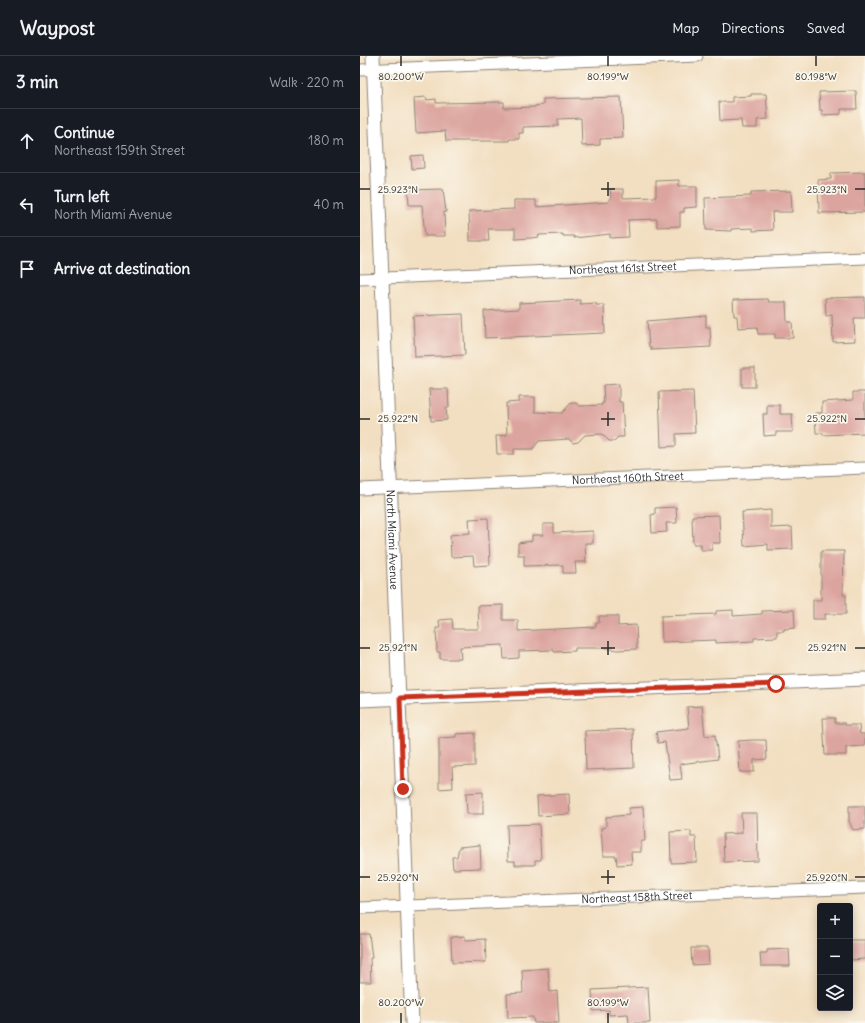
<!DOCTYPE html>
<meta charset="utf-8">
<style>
:root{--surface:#171b24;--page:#242831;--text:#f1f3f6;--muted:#9ea1a6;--line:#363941}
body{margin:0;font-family:Delius,sans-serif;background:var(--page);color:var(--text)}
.controls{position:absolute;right:12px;bottom:12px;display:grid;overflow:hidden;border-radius:4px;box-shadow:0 2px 10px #0003}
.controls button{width:36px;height:36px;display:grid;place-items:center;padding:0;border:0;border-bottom:1px solid var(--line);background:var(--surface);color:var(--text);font:20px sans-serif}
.stop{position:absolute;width:12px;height:12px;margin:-9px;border:3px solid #c8321e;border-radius:50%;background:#fff}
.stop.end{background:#c8321e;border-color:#fff;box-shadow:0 1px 4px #0008}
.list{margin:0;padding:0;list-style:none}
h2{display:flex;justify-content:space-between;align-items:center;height:52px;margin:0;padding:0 16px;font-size:17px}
h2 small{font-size:13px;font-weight:400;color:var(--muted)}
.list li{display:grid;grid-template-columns:26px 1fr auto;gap:12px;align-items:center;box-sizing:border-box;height:64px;padding:0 16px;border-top:1px solid var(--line)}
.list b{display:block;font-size:15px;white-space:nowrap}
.list p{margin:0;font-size:13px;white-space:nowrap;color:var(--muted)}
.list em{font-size:13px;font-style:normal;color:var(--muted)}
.icon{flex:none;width:22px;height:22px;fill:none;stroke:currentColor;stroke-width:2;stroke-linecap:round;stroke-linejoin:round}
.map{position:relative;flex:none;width:505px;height:967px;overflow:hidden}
header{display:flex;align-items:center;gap:24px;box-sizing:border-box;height:56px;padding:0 20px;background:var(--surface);border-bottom:1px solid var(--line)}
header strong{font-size:19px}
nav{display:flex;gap:22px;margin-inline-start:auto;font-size:14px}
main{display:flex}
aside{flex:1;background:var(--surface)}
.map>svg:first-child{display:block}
.building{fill:#dca49f}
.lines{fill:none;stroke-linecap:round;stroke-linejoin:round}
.minor-casing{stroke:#8e8476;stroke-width:13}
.tertiary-casing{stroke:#8e8476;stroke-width:15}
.minor{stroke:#fff;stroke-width:11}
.tertiary{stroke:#fff;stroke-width:13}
.route{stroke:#c8321e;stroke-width:5}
.ticks{fill:none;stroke:#2b2b2b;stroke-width:1.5}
.labels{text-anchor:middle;stroke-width:3.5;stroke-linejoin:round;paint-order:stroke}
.street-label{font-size:11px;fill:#2b2b2b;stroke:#fbf7ec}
.ticks-label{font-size:10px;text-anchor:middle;fill:#2b2b2b;stroke:#fbf7ec;stroke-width:3.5;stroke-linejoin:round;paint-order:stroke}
</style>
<header>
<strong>Waypost</strong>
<nav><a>Map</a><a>Directions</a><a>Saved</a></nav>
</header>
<main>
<aside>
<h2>3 min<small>Walk · 220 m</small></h2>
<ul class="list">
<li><svg class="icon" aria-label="ahead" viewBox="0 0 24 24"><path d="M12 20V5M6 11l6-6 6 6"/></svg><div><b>Continue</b><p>Northeast 159th Street</p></div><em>180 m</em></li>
<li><svg class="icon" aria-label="left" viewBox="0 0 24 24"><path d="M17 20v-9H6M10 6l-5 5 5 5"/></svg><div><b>Turn left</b><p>North Miami Avenue</p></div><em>40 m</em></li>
<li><svg class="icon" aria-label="arrive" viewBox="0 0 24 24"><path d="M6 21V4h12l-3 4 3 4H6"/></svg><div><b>Arrive at destination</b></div></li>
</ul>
</aside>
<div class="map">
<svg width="505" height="967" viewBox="0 0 505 967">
<rect width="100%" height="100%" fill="#fbf7ec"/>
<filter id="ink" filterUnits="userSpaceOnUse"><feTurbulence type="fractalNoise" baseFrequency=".025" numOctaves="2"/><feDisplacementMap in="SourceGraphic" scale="8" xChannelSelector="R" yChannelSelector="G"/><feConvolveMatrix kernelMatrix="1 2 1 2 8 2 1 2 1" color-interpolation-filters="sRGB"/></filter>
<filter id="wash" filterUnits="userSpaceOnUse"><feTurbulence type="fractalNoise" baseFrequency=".012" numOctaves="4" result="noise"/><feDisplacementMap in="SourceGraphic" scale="16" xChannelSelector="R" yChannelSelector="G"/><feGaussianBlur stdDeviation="0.9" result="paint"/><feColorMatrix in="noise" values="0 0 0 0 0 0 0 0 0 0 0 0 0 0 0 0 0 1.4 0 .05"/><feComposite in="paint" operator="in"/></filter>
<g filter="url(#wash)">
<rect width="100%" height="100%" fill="#f2dec0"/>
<g id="blocks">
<g class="building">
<path d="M 496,35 L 497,53 L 481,53 L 481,58 L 462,59 L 462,54 L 460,54 L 459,36 Z"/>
<path d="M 391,38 L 406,38 L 408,63 L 397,64 L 397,72 L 382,72 L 381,64 L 360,65 L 359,46 L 372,46 L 372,41 L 391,40 Z"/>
<path d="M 66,41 L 67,44 L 76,43 L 76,47 L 144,46 L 144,52 L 175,51 L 175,50 L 183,49 L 183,43 L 261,41 L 263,82 L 240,83 L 240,89 L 222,90 L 221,62 L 198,63 L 198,70 L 163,71 L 163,77 L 159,77 L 159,83 L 149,83 L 149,85 L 86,85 L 85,75 L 56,77 L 54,42 Z"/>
<path d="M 63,99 L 64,112 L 52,113 L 51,100 Z"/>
<path d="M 505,116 L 505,156 L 459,157 L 458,124 L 471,123 L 471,117 Z"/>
<path d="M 319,124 L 319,130 L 337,130 L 337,151 L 324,152 L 324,156 L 320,156 L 320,170 L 297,171 L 297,163 L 268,164 L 269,181 L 250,182 L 250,178 L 214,182 L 214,180 L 203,180 L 203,178 L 179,179 L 179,181 L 171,182 L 155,183 L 155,173 L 128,173 L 129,185 L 110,185 L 109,155 L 154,153 L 154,144 L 176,144 L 176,151 L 249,146 L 249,143 L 251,143 L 250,133 L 263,133 L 263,142 L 296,141 L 296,125 Z"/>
<path d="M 83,133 L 86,156 L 84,156 L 85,180 L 65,180 L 62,149 L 49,149 L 48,134 Z"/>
<path d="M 431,135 L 432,156 L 412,156 L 413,174 L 393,175 L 393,172 L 371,173 L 371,175 L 346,174 L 345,142 L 391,140 L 391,136 Z"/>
<path d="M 505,241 L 505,262 L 494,262 L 495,285 L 473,286 L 472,259 L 466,260 L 465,242 Z"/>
<path d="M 408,243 L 409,246 L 426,246 L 427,266 L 432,266 L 433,282 L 415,282 L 415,278 L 398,278 L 397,271 L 378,272 L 377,260 L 374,260 L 373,244 Z"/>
<path d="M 220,244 L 220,248 L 236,247 L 236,249 L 244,249 L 245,277 L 125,282 L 124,255 L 159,253 L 159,247 Z"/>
<path d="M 103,258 L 105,299 L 55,301 L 53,260 Z"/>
<path d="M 346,260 L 346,271 L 350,271 L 351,291 L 291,294 L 291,291 L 289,291 L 287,265 Z"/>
<rect x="382" y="312" width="13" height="19"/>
<path d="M 259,328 L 259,346 L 262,346 L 264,381 L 258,381 L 254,385 L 249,385 L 242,378 L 225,379 L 218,386 L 213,387 L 209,383 L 179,385 L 173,393 L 154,393 L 154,398 L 137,398 L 136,380 L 147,379 L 146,347 L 159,346 L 159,341 L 175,341 L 175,356 L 202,357 L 211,347 L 216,347 L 220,350 L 242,349 L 242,347 L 244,347 L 243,329 Z"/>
<path d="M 69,333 L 88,333 L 89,352 L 86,352 L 87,364 L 71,365 Z"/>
<path d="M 333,335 L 335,377 L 316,378 L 316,390 L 301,391 L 299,336 Z"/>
<path d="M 493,336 L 505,336 L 505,377 L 463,379 L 463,377 L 456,377 L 455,357 L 462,357 L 462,346 L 493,344 Z"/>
<path d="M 407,349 L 420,349 L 420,358 L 432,358 L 433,376 L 416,376 L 416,379 L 404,380 L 403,358 L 407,358 Z"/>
<path d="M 316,451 L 317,467 L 306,467 L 307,476 L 292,477 L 291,459 L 295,458 L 295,452 Z"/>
<path d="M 411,454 L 411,472 L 432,471 L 433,493 L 408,494 L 408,488 L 384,490 L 382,456 Z"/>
<path d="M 359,459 L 360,487 L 352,487 L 352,494 L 341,494 L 341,488 L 333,488 L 332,460 Z"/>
<path d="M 128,462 L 130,509 L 114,510 L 113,500 L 91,501 L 90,479 L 110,477 L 109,463 Z"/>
<path d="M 183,468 L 194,468 L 194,477 L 233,475 L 233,487 L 225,487 L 226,506 L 215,506 L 216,517 L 203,517 L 203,509 L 164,510 L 164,499 L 158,499 L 158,487 L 172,485 L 172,479 L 183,479 Z"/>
<path d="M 461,495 L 484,495 L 483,539 L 486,539 L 486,558 L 465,558 L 465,563 L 453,563 L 453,544 L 461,544 Z"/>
<path d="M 143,549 L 143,564 L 158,564 L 158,575 L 236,571 L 236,567 L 239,567 L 239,560 L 258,560 L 258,570 L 276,569 L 277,593 L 257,594 L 247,592 L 215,592 L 215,595 L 194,596 L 194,594 L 159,595 L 159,602 L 144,603 L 143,589 L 100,591 L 101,603 L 80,603 L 80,596 L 77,596 L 76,572 L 80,572 L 79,564 L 92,563 L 93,573 L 119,573 L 118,550 Z"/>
<path d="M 373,554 L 373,560 L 402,558 L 402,555 L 434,554 L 435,572 L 424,573 L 424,575 L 417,575 L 417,581 L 394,582 L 394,585 L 356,587 L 356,584 L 302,586 L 301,560 L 356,558 L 356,555 Z"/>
<path d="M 342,650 L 345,680 L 355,679 L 358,703 L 320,708 L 322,723 L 310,724 L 305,686 L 298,687 L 296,676 L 329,672 L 327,651 Z"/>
<path d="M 463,662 L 475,662 L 475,667 L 485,667 L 485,669 L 499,669 L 500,678 L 505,678 L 505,690 L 486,691 L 486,699 L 465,699 Z"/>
<path d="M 273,673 L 274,712 L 226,714 L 225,675 Z"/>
<path d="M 115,677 L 115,710 L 92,711 L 93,732 L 79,733 L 79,682 L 96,681 L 96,678 Z"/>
<path d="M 392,684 L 406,684 L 407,703 L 394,704 L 394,716 L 380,716 L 378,685 Z"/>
<path d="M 123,736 L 123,758 L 107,758 L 106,737 Z"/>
<path d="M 209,738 L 210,758 L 178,760 L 177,740 Z"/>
<path d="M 489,750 L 505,750 L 505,773 L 493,774 L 489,765 Z"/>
<path d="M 283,751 L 285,785 L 281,785 L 281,796 L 271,796 L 272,808 L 257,809 L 256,800 L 243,800 L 241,772 L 246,771 L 246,761 L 269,759 L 269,752 Z"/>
<path d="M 381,757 L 397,757 L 398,805 L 364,806 L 363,778 L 382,777 Z"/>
<path d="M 179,768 L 181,804 L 175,804 L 175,809 L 155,809 L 155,805 L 148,805 L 147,769 Z"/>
<path d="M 331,775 L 331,781 L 336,781 L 337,806 L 311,807 L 310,776 Z"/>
<path d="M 120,789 L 121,812 L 93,813 L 92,801 L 97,801 L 99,791 Z"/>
<path d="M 0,878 L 9,878 L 12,902 L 10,902 L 11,926 L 0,926 Z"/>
<path d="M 105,880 L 105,884 L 125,883 L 126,906 L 92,907 L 91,881 Z"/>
<path d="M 490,884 L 505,884 L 505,903 L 490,904 Z"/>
<path d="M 331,892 L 348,892 L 349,908 L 332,909 Z"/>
<path d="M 429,893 L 430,910 L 401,910 L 400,897 L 407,897 L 407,894 Z"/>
<path d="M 188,912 L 190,936 L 197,935 L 199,967 L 174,967 L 173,961 L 148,962 L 147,938 L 163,937 L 162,914 Z"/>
<path d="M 288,931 L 290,967 L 269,967 L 268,958 L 249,959 L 249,954 L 233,955 L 232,934 Z"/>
</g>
</g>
</g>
<g filter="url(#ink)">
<use href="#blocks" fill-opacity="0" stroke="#8e8476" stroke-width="1"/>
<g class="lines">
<g class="minor-casing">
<g id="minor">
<path d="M 0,14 L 337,0"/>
<path id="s1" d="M 0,223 L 505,202"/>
<path id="s2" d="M 0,433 L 505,412"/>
<path id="s3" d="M 0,852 L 505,832"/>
</g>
</g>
<g class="tertiary-casing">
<g id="tertiary">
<path id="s4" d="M 13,0 L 52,967"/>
<path d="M 0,644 L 505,623"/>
</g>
</g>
<use href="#minor" class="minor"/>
<use href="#tertiary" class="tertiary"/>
</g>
</g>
<g class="lines" filter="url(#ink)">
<path class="route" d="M 43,733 L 40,642 L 416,628"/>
</g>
<path class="ticks" d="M 41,0 L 41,10M 248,0 L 248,10M 456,0 L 456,10M 248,126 L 248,140M 0,133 L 10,133M 241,133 L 255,133M 495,133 L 505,133M 248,356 L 248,370M 0,363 L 10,363M 241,363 L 255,363M 495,363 L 505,363M 248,585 L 248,599M 0,592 L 10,592M 241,592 L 255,592M 495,592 L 505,592M 248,814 L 248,828M 0,821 L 10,821M 241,821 L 255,821M 495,821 L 505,821M 41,957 L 41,967M 248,957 L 248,967"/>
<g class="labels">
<g class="street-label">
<text dy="4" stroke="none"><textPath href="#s1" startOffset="263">Northeast 161st Street</textPath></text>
<text dy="4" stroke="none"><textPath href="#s2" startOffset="268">Northeast 160th Street</textPath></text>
<text dy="4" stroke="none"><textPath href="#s4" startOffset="484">North Miami Avenue</textPath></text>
<text dy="4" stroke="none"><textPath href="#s3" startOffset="277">Northeast 158th Street</textPath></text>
</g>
</g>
<g class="ticks-label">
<text x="41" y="24">80.200°W</text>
<text x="248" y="24">80.199°W</text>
<text x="456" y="24">80.198°W</text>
<text x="38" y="137">25.923°N</text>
<text x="467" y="137">25.923°N</text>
<text x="38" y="366">25.922°N</text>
<text x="467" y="366">25.922°N</text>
<text x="38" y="595">25.921°N</text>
<text x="467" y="595">25.921°N</text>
<text x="38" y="825">25.920°N</text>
<text x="467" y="825">25.920°N</text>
<text x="41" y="950">80.200°W</text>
<text x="248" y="950">80.199°W</text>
</g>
</svg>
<div class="controls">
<button>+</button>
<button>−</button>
<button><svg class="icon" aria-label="layers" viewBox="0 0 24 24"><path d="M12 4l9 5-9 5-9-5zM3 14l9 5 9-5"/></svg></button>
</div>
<div class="stop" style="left:416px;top:628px"></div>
<div class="stop end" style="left:43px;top:733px"></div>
</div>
</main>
